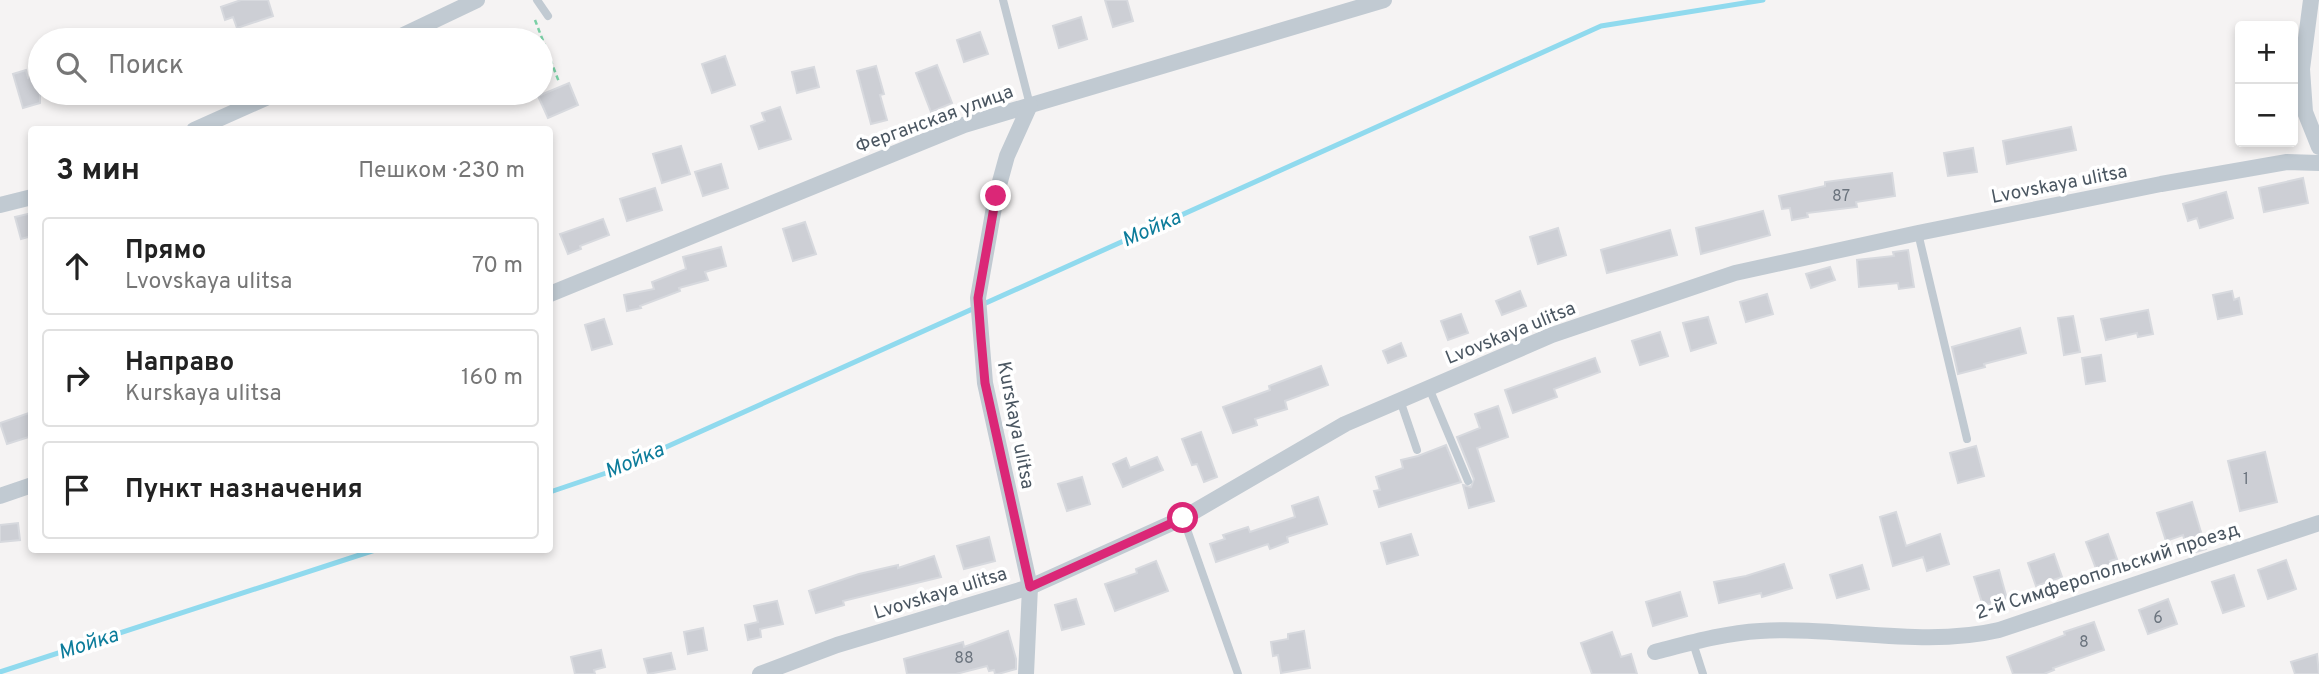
<!DOCTYPE html>
<html lang="ru">
<meta charset="utf-8">
<style>
:root{--surface:#fff;--page:#f2f2f2;--text:#222;--muted:#767676;--line:#e0e0e0}
body{margin:0;font-family:Overpass,sans-serif;background:var(--page);color:var(--text)}
.controls{position:absolute;right:21px;top:21px;display:grid;overflow:hidden;border-radius:7px;box-shadow:0 4px 10px #0003}
.controls button{width:63px;height:63px;display:grid;place-items:center;padding:0;border:0;border-bottom:2px solid var(--line);background:var(--surface);color:var(--text);font:35px sans-serif}
.stop{position:absolute;width:21px;height:21px;margin:-16px;border:5px solid #db2777;border-radius:50%;background:#fff}
.stop.end{background:#db2777;border-color:#fff;box-shadow:0 2px 7px #0008}
.list{margin:0;padding:0;list-style:none}
h2{display:flex;justify-content:space-between;align-items:center;height:91px;margin:0;padding:0 28px;font-size:30px}
h2 small{font-size:23px;font-weight:400;color:var(--muted)}
.list li{display:grid;grid-template-columns:46px 1fr auto;gap:21px;align-items:center;box-sizing:border-box;height:98px;margin:0 14px 14px;padding:0 14px;border:2px solid var(--line);border-radius:7px}
.list b{display:block;font-size:26px;white-space:nowrap}
.list p{margin:0;font-size:23px;white-space:nowrap;color:var(--muted)}
.list em{font-size:23px;font-style:normal;color:var(--muted)}
.icon{flex:none;width:38px;height:38px;fill:none;stroke:currentColor;stroke-width:2;stroke-linecap:round;stroke-linejoin:round}
.map{position:relative;flex:none;width:2319px;height:674px;overflow:hidden}
.search{position:absolute;background:var(--surface);box-shadow:0 4px 10px #0003;left:28px;top:28px;width:525px;height:77px;display:flex;align-items:center;gap:18px;box-sizing:border-box;padding:0 24px;border-radius:38px;color:var(--muted);font-size:26px}
.panel{position:absolute;background:var(--surface);box-shadow:0 4px 10px #0003;left:28px;top:126px;width:525px;height:427px;border-radius:7px}
.map>svg:first-child{display:block}
.lines{fill:none;stroke-linecap:round;stroke-linejoin:round}
.stream{stroke:#90daee;stroke-width:5}
.building{fill:#cdcfd5;stroke:#d7d9de;stroke-width:2}
.path{stroke:#7ad0a6;stroke-width:2.5;stroke-dasharray:5 3.5;stroke-linecap:butt}
.lane{stroke:#c1cad2;stroke-width:8}
.street{stroke:#c1cad2;stroke-width:16}
.route{stroke:#db2777;stroke-width:9}
.labels{text-anchor:middle;stroke-width:7;stroke-linejoin:round;paint-order:stroke}
.number-label{font-size:16px;fill:#6b747e}
.street-label{font-size:19px;fill:#4a5661;stroke:#fff}
.water-label{font-size:21px;font-style:italic;fill:#0c7c9b;stroke:#fff}
</style>
<div class="map">
<svg width="2319" height="674" viewBox="0 0 2319 674">
<rect width="100%" height="100%" fill="#f5f3f3"/>
<g class="lines">
<g class="stream">
<path d="M 550,492 L 615,470 L 1601,26 L 1763,0"/>
<path d="M 0,672 L 375,550"/>
</g>
</g>
<g class="building">
<path d="M 241,0 L 268,0 L 273,16 L 237,28 L 233,17 L 225,20 L 221,7 Z"/>
<path d="M 1105,0 L 1127,0 L 1133,21 L 1113,27 Z"/>
<path d="M 1081,17 L 1087,39 L 1059,48 L 1053,26 Z"/>
<path d="M 980,32 L 988,54 L 964,62 L 957,40 Z"/>
<path d="M 725,56 L 735,85 L 712,93 L 702,64 Z"/>
<path d="M 937,65 L 952,103 L 931,112 L 916,73 Z"/>
<path d="M 876,66 L 884,94 L 880,95 L 887,120 L 871,124 L 857,71 Z"/>
<path d="M 814,67 L 819,87 L 797,93 L 792,72 Z"/>
<path d="M 26,70 L 28,78 L 40,74 L 40,103 L 23,108 L 13,74 Z"/>
<path d="M 569,83 L 578,105 L 548,118 L 538,96 Z"/>
<path d="M 780,107 L 791,139 L 759,149 L 751,126 L 765,121 L 762,113 Z"/>
<path d="M 2071,127 L 2076,150 L 2007,164 L 2003,141 Z"/>
<path d="M 681,146 L 690,174 L 662,183 L 653,154 Z"/>
<path d="M 1973,148 L 1977,172 L 1948,176 L 1944,153 Z"/>
<path d="M 721,164 L 728,188 L 703,196 L 695,172 Z"/>
<path d="M 1892,173 L 1895,196 L 1856,202 L 1857,207 L 1807,213 L 1808,217 L 1792,220 L 1790,208 L 1782,209 L 1779,196 L 1825,186 L 1825,182 Z"/>
<path d="M 2303,178 L 2308,203 L 2264,212 L 2259,188 Z"/>
<path d="M 655,188 L 662,210 L 627,221 L 620,199 Z"/>
<path d="M 2226,192 L 2233,218 L 2200,228 L 2197,218 L 2188,221 L 2183,204 Z"/>
<path d="M 1763,211 L 1770,235 L 1701,254 L 1696,228 Z"/>
<path d="M 32,213 L 32,236 L 21,239 L 15,217 Z"/>
<path d="M 603,219 L 609,235 L 580,246 L 581,249 L 568,254 L 560,234 Z"/>
<path d="M 805,222 L 816,254 L 793,261 L 783,229 Z"/>
<path d="M 1558,228 L 1566,255 L 1538,264 L 1530,237 Z"/>
<path d="M 1670,230 L 1677,255 L 1607,273 L 1601,250 Z"/>
<path d="M 721,247 L 726,266 L 705,272 L 708,280 L 679,288 L 680,291 L 640,306 L 641,308 L 627,311 L 624,295 L 654,289 L 652,282 L 686,269 L 683,257 Z"/>
<path d="M 1908,250 L 1914,287 L 1899,289 L 1898,283 L 1859,287 L 1857,260 L 1894,256 L 1893,252 Z"/>
<path d="M 1830,267 L 1835,280 L 1811,288 L 1806,274 Z"/>
<path d="M 1520,291 L 1526,306 L 1502,315 L 1496,301 Z"/>
<path d="M 2232,291 L 2234,300 L 2239,298 L 2242,314 L 2218,319 L 2213,295 Z"/>
<path d="M 1767,294 L 1773,314 L 1746,322 L 1740,302 Z"/>
<path d="M 2148,310 L 2153,334 L 2138,337 L 2137,333 L 2106,340 L 2101,319 Z"/>
<path d="M 1461,314 L 1468,333 L 1448,340 L 1441,321 Z"/>
<path d="M 2073,316 L 2080,352 L 2064,355 L 2058,318 Z"/>
<path d="M 1708,317 L 1716,343 L 1691,351 L 1683,323 Z"/>
<path d="M 604,319 L 612,344 L 592,350 L 585,325 Z"/>
<path d="M 2020,328 L 2026,353 L 1984,364 L 1985,367 L 1958,374 L 1952,347 Z"/>
<path d="M 1660,332 L 1668,356 L 1640,365 L 1632,341 Z"/>
<path d="M 1401,343 L 1406,356 L 1388,363 L 1383,351 Z"/>
<path d="M 2101,355 L 2105,381 L 2086,384 L 2082,358 Z"/>
<path d="M 1595,358 L 1600,372 L 1554,389 L 1557,397 L 1513,413 L 1505,390 Z"/>
<path d="M 1321,366 L 1328,385 L 1285,401 L 1287,409 L 1255,419 L 1257,425 L 1233,433 L 1223,407 L 1270,390 L 1269,386 Z"/>
<path d="M 1498,406 L 1508,437 L 1477,448 L 1494,501 L 1469,508 L 1463,485 L 1471,487 L 1474,479 L 1457,437 L 1480,428 L 1475,414 Z"/>
<path d="M 32,412 L 32,436 L 7,444 L 0,423 Z"/>
<path d="M 1201,432 L 1217,477 L 1204,482 L 1197,464 L 1192,465 L 1182,439 Z"/>
<path d="M 1446,445 L 1461,482 L 1379,507 L 1374,491 L 1380,490 L 1376,477 L 1403,468 L 1401,460 L 1418,456 Z"/>
<path d="M 1976,446 L 1984,476 L 1958,483 L 1950,453 Z"/>
<path d="M 2265,452 L 2277,502 L 2240,511 L 2228,461 Z"/>
<path d="M 1157,457 L 1163,470 L 1123,487 L 1113,464 L 1126,458 L 1130,468 Z"/>
<path d="M 1082,477 L 1090,504 L 1067,511 L 1058,484 Z"/>
<path d="M 1318,497 L 1327,524 L 1287,537 L 1288,542 L 1270,549 L 1268,544 L 1216,562 L 1210,544 L 1225,539 L 1223,535 L 1248,527 L 1250,532 L 1295,517 L 1292,506 Z"/>
<path d="M 2192,502 L 2206,549 L 2189,554 L 2183,535 L 2166,541 L 2157,513 Z"/>
<path d="M 1896,512 L 1906,546 L 1940,534 L 1949,564 L 1927,571 L 1923,557 L 1893,566 L 1880,517 Z"/>
<path d="M 18,523 L 20,540 L 0,542 L 0,525 Z"/>
<path d="M 1411,534 L 1418,555 L 1387,564 L 1381,543 Z"/>
<path d="M 2108,534 L 2117,559 L 2110,561 L 2113,568 L 2098,574 L 2086,542 Z"/>
<path d="M 989,537 L 995,561 L 964,569 L 957,546 Z"/>
<path d="M 2054,554 L 2062,577 L 2036,586 L 2028,563 Z"/>
<path d="M 934,556 L 941,577 L 843,601 L 844,605 L 816,613 L 809,591 L 859,574 L 898,565 L 898,568 Z"/>
<path d="M 2286,560 L 2296,589 L 2268,599 L 2258,570 Z"/>
<path d="M 1156,561 L 1168,591 L 1115,611 L 1105,584 L 1137,573 L 1136,569 Z"/>
<path d="M 1784,564 L 1792,588 L 1762,597 L 1761,593 L 1719,603 L 1714,582 L 1746,576 Z"/>
<path d="M 1862,565 L 1869,589 L 1837,598 L 1830,575 Z"/>
<path d="M 1999,570 L 2007,599 L 1983,606 L 1974,577 Z"/>
<path d="M 2234,575 L 2244,606 L 2223,613 L 2212,582 Z"/>
<path d="M 1680,592 L 1687,616 L 1653,626 L 1646,602 Z"/>
<path d="M 1076,599 L 1084,624 L 1062,630 L 1055,605 Z"/>
<path d="M 2168,599 L 2177,624 L 2148,634 L 2139,610 Z"/>
<path d="M 777,601 L 783,624 L 760,629 L 761,637 L 748,640 L 745,625 L 758,622 L 754,606 Z"/>
<path d="M 2094,622 L 2104,650 L 2053,668 L 2054,670 L 2044,674 L 2013,674 L 2007,657 L 2065,635 L 2064,632 Z"/>
<path d="M 703,628 L 707,650 L 688,654 L 684,632 Z"/>
<path d="M 1008,631 L 1016,659 L 1016,669 L 998,674 L 995,674 L 994,670 L 989,671 L 987,666 L 956,674 L 907,674 L 904,659 L 963,642 L 964,647 Z"/>
<path d="M 1304,631 L 1310,668 L 1281,673 L 1278,655 L 1273,656 L 1271,642 L 1288,639 L 1288,634 Z"/>
<path d="M 1612,632 L 1621,657 L 1631,654 L 1637,674 L 1592,674 L 1581,643 Z"/>
<path d="M 601,650 L 605,667 L 594,670 L 595,674 L 575,674 L 571,657 Z"/>
<path d="M 671,653 L 675,669 L 648,674 L 644,659 Z"/>
<path d="M 2317,654 L 2319,674 L 2295,674 L 2291,662 Z"/>
</g>
<g class="lines">
<path class="path" d="M 535,20 L 559,82"/>
<g class="lane">
<path d="M 537,0 L 548,16"/>
<path d="M 1003,0 L 1030,105"/>
<path d="M 1918,233 L 1967,439"/>
<path d="M 1429,388 L 1468,481"/>
<path d="M 1400,400 L 1417,450"/>
<path d="M 1183,518 L 1238,674"/>
<path d="M 1693,643 L 1703,674"/>
</g>
<g class="street">
<path d="M 2311,0 L 2302,69 L 2305,112 L 2319,147"/>
<path d="M 393,40 L 477,0"/>
<path d="M 194,130 L 277,93"/>
<path d="M 0,205 L 32,197"/>
<path d="M 550,294 L 964,125 L 1384,0"/>
<path d="M 0,496 L 32,485"/>
<path d="M 1655,652 C 1690,643 1724,633 1760,631 C 1838,626 1923,648 1999,630 L 2319,523"/>
<path d="M 760,674 L 837,645 L 1030,587 L 1183,518 L 1345,424 L 1552,335 L 1735,273 L 1918,233 L 2161,184 L 2287,162 L 2319,163"/>
<path d="M 1026,674 L 1030,587 L 985,383 L 978,298 L 996,196 L 1007,156 L 1030,105"/>
</g>
</g>
<g class="lines">
<path class="route" d="M 996,196 L 978,298 L 981,338 L 985,383 L 1030,587 L 1183,518"/>
</g>
<g class="labels">
<g class="number-label">
<text x="1841" y="201">87</text>
<text x="2246" y="484">1</text>
<text x="2158" y="623">6</text>
<text x="2084" y="647">8</text>
<text x="964" y="663">88</text>
</g>
<g class="street-label">
<text transform="translate(934 118) rotate(-20)" y="7">Ферганская улица</text>
<text transform="translate(2059 183) rotate(-11)" y="7">Lvovskaya ulitsa</text>
<text transform="translate(1510 332) rotate(-22)" y="7">Lvovskaya ulitsa</text>
<text transform="translate(1017 425) rotate(79)" y="7">Kurskaya ulitsa</text>
<text transform="translate(2107 570) rotate(-18)" y="7">2-й Симферопольский проезд</text>
<text transform="translate(940 592) rotate(-17)" y="7">Lvovskaya ulitsa</text>
</g>
<g class="water-label">
<text transform="translate(1151 228) rotate(-24)" y="7">Мойка</text>
<text transform="translate(634 460) rotate(-23)" y="7">Мойка</text>
<text transform="translate(88 643) rotate(-18)" y="7">Мойка</text>
</g>
</g>
</svg>
<div class="controls">
<button>+</button>
<button>−</button>
</div>
<div class="stop" style="left:1183px;top:518px"></div>
<div class="stop end" style="left:996px;top:196px"></div>
<div class="search"><svg class="icon" aria-label="search" viewBox="0 0 24 24"><circle cx="10" cy="10" r="6"/><path d="M15 15l6 6"/></svg>Поиск</div>
<section class="panel">
<h2>3 мин<small>Пешком · 230 m</small></h2>
<ul class="list">
<li><svg class="icon" aria-label="ahead" viewBox="0 0 24 24"><path d="M12 20V5M6 11l6-6 6 6"/></svg><div><b>Прямо</b><p>Lvovskaya ulitsa</p></div><em>70 m</em></li>
<li><svg class="icon" aria-label="right" viewBox="0 0 24 24"><path d="M7 20v-9h11M14 6l5 5-5 5"/></svg><div><b>Направо</b><p>Kurskaya ulitsa</p></div><em>160 m</em></li>
<li><svg class="icon" aria-label="arrive" viewBox="0 0 24 24"><path d="M6 21V4h12l-3 4 3 4H6"/></svg><div><b>Пункт назначения</b></div></li>
</ul>
</section>
</div>
